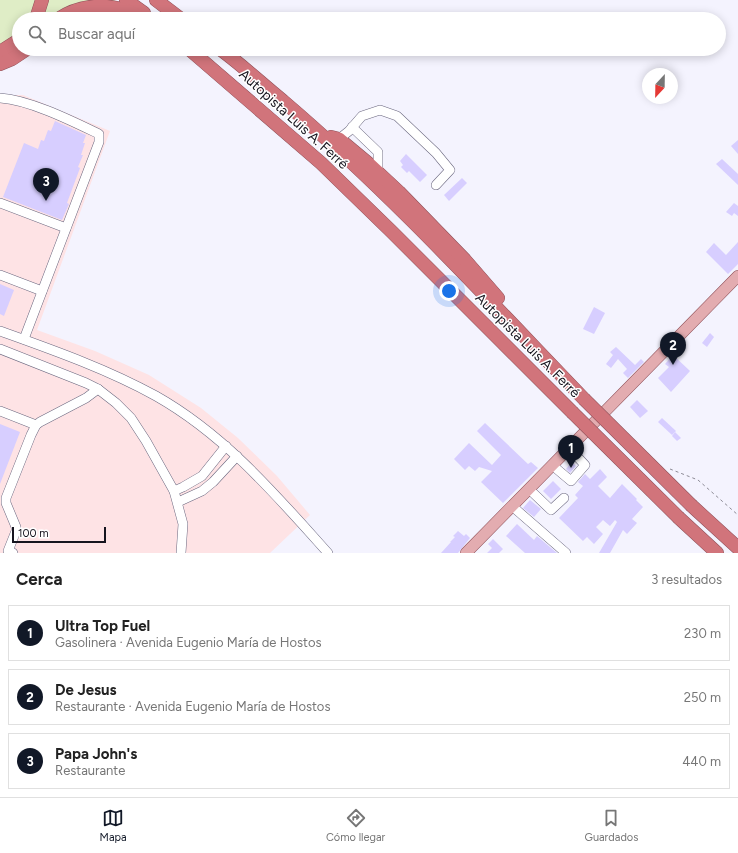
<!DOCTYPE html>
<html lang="es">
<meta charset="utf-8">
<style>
:root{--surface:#fff;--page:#f2f2f2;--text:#222;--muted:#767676;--line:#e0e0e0;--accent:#111827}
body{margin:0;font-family:Figtree,sans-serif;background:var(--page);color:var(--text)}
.compass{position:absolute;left:642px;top:68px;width:36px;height:36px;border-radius:50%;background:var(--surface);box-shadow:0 2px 10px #0003;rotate:202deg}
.scale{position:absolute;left:12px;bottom:10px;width:94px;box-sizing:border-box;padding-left:4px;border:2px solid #16141e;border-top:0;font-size:11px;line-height:14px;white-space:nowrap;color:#16141e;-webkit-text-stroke:3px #fff;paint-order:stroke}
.you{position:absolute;left:449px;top:291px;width:14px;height:14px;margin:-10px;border:3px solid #fff;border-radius:50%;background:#1a73e8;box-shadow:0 0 0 6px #1a73e833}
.badge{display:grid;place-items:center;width:26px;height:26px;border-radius:50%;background:var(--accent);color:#fff;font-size:13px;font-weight:700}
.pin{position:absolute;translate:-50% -33px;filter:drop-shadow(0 1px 2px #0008)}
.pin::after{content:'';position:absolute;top:21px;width:14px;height:12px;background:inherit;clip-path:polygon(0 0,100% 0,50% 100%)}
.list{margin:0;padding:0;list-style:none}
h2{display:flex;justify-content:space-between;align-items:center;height:52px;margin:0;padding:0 16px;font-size:17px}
h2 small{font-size:13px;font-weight:400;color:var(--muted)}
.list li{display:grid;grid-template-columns:26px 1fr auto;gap:12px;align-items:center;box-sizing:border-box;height:56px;margin:0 8px 8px;padding:0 8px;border:1px solid var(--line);border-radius:0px}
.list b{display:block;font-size:15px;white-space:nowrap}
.list p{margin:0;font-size:13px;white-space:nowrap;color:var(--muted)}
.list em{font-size:13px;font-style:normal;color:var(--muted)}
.icon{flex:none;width:22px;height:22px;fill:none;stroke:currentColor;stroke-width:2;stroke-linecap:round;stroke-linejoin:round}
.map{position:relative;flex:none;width:738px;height:553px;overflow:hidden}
.search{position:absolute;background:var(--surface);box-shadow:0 2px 10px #0003;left:12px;right:12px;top:12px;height:44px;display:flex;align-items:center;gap:10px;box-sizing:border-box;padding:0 14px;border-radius:22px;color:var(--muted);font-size:15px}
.sheet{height:244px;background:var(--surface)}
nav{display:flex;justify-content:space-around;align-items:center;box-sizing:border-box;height:56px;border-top:1px solid var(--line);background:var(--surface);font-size:11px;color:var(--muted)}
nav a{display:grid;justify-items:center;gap:2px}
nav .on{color:var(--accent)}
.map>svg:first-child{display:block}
.commercial{fill:#fee3e5}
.green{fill:#dfedc6}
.building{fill:#d7ceff}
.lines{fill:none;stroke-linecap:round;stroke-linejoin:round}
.minor-casing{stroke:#6a677f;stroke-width:10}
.major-casing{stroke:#90525a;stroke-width:12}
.highway-casing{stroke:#90525a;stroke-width:14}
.path{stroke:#8d8b96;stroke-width:1;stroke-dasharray:3 3;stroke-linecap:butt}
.minor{stroke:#fff;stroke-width:9}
.major{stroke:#e3acb0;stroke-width:11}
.highway{stroke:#d1747b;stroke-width:13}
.highway-bridge-casing{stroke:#90525a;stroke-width:14;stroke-linecap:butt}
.highway-bridge{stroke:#d1747b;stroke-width:13}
.labels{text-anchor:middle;stroke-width:3;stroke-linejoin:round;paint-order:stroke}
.street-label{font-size:14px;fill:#16141e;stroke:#fff}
</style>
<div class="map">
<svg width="738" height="553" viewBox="0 0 738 553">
<rect width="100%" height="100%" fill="#f4f3fe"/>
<path class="commercial" d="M 0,95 L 23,95 L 110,131 L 37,330 L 95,351 L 149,375 L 201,408 L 238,438 L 277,476 L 310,515 L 270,553 L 0,553 Z"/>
<g class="green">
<path d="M 0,0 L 39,0 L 31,19 L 19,19 L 19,34 L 0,47 Z"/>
<path d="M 47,0 L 114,0 L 123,6 L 57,14 L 49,19 L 40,19 Z"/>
</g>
<g class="building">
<path d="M 55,121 L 86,135 L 83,143 L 85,143 L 81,155 L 83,155 L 78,167 L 80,168 L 67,203 L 69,204 L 62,220 L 3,197 L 24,143 L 38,149 L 41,140 L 44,141 L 48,130 L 51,131 Z"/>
<path d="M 738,140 L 738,154 L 731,146 Z"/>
<path d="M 406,154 L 427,175 L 420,182 L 409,171 L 407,173 L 401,167 L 403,165 L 400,161 Z"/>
<path d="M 722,159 L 738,174 L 738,185 L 716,164 Z"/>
<path d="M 462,178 L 467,183 L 449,201 L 444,195 Z"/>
<path d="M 734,203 L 738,206 L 738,216 L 734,213 L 732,216 L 726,212 Z"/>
<path d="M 738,242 L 738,264 L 728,274 L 706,252 L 714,243 L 726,255 Z"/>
<path d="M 0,284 L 14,290 L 4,316 L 0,314 Z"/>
<path d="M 594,307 L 605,313 L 594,334 L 583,329 Z"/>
<path d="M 710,333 L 714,337 L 707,347 L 702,343 Z"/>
<path d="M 616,347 L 635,365 L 641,359 L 644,362 L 628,378 L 623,373 L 627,369 L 618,359 L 611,368 L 606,364 L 613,355 L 610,352 Z"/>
<path d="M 673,355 L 690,371 L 671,392 L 658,378 L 669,367 L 665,364 Z"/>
<path d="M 637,400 L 648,411 L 640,418 L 630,407 Z"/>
<path d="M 662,418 L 676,431 L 672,435 L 658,422 Z"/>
<path d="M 485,423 L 528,464 L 531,462 L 538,468 L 503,503 L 481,482 L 492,471 L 479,467 L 475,471 L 469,466 L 465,470 L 454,459 L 469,443 L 492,465 L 501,455 L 477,431 Z"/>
<path d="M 0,424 L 20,432 L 0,484 Z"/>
<path d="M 675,432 L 681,438 L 677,441 L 672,436 Z"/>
<path d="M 572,462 L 576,466 L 570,473 L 566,469 Z"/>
<path d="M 600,469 L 607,477 L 598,486 L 610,498 L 622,484 L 637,499 L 636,500 L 643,507 L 632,519 L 637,523 L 627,534 L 623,530 L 610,553 L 599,553 L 617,522 L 615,520 L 610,526 L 603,520 L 596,527 L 603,534 L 594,544 L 587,537 L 583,541 L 559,518 L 578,498 L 575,495 L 583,486 L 578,482 L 585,474 L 590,479 Z"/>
<path d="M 553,481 L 561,489 L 551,499 L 543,491 Z"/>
<path d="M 530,500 L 541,509 L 534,517 L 523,508 Z"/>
<path d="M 517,524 L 534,540 L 537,536 L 557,553 L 525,553 L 506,536 Z"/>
<path d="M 458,531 L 464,536 L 466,534 L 470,538 L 458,553 L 441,553 L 451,542 L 450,542 L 455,537 L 453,536 Z"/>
<path d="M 493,539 L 503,549 L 499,553 L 487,553 L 492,548 L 488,544 Z"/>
</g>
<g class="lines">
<g class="minor-casing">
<g id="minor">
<path d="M 0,98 C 30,100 72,121 99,134 L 99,142 L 24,339"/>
<path d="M 352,127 L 378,152 L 378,173"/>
<path d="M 339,139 L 349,131 L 362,116 L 380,110 L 397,116 L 436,153 L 450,170 L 436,185"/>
<path d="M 0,203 L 66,228"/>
<path d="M 0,275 L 42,291"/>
<path d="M 0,331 C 53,350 107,369 156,396 C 225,435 276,495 328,553"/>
<path d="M 0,349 L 86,383 L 98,389 L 116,403 L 131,418 L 146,441 L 174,491 L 183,524 L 181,553"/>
<path d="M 0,411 L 36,425"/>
<path d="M 552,465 L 571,481 L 585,465 L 569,448"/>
<path d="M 529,489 L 551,510 L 564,498"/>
<path d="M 174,491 L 183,487 L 202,476 L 226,446"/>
<path d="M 178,502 L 202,491 L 213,482 L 237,456"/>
<path d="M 512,506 L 566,553"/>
<path d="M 13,553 L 8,551 L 16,531 L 16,527 L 6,503 L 6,498 L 31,435 L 36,425 L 40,422 L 86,398 L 98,389"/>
</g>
</g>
<g class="major-casing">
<path id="major" d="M 466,553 L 738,276"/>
</g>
<g class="highway-casing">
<g id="highway">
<path d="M 126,0 L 144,13"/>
<path d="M 156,0 L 181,19"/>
<path d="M 36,19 L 42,0"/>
<path d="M 58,19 C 84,2 117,2 143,19"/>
<path d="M 189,49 L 321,163 L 392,232 L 572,412"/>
<path d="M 220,49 C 242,65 262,84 283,101 C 391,193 486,297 584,399"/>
<path d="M 0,52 L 19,40"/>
<path d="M 0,64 L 12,59 L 27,49"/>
<path d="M 331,137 L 339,139 L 369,164 L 399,192 L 465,260 L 498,298"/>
<path d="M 692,506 L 738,548"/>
<path d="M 679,518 L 717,553"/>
</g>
</g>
<path class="path" d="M 670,469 L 698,480 L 738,515"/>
<use href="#minor" class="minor"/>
<use href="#major" class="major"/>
<use href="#highway" class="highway"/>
<g class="highway-bridge-casing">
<g id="highway-bridge">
<path d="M 584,399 L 692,506"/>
<path d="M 572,412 L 679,518"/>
</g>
</g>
<use href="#highway-bridge" class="highway-bridge"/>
</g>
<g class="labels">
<g class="street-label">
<text transform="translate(294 119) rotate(42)" y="5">Autopista Luis A. Ferré</text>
<text transform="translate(528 345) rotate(45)" y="5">Autopista Luis A. Ferré</text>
</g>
</g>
</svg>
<svg class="compass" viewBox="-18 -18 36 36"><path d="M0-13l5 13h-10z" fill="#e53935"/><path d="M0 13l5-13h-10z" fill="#767676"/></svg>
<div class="scale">100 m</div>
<div class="you"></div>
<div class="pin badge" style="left:571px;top:468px">1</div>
<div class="pin badge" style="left:673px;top:365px">2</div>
<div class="pin badge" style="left:46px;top:201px">3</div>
<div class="search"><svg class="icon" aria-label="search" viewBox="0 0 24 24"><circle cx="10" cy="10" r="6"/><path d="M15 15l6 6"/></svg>Buscar aquí</div>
</div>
<section class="sheet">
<h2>Cerca<small>3 resultados</small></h2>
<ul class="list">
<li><span class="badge">1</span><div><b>Ultra Top Fuel</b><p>Gasolinera · Avenida Eugenio María de Hostos</p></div><em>230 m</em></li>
<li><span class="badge">2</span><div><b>De Jesus</b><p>Restaurante · Avenida Eugenio María de Hostos</p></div><em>250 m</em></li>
<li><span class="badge">3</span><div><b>Papa John's</b><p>Restaurante</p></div><em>440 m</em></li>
</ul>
</section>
<nav>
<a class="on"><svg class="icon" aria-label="map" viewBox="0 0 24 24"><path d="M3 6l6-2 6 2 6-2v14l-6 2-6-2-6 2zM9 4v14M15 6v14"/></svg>Mapa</a>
<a><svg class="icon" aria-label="directions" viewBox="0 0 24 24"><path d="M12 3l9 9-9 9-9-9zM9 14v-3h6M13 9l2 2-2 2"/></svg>Cómo llegar</a>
<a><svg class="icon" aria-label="saved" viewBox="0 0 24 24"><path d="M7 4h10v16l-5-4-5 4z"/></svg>Guardados</a>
</nav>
